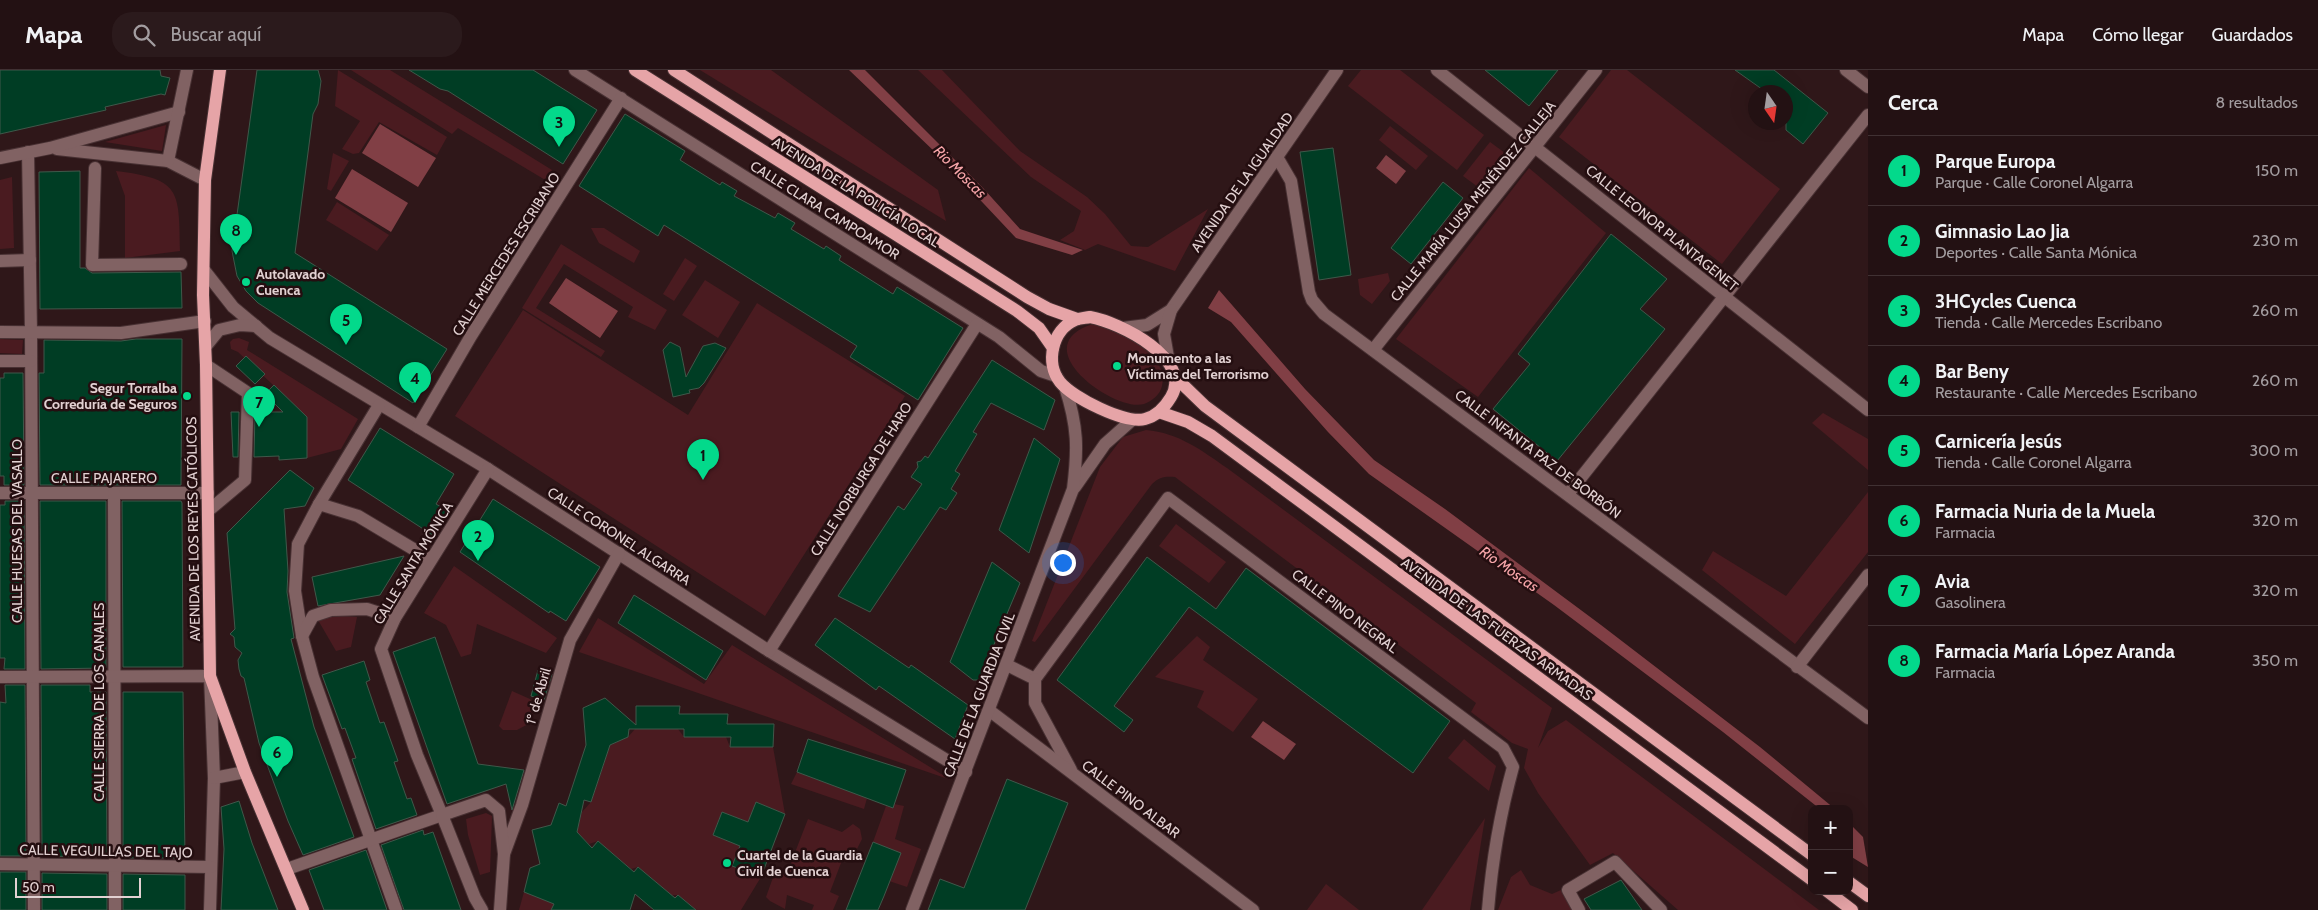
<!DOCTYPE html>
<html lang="es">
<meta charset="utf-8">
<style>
:root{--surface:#231113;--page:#2b1a1c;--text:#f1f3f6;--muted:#a39da0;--line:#403133;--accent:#03d98b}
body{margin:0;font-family:Cabin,sans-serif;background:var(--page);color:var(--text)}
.controls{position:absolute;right:15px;bottom:15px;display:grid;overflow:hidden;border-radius:10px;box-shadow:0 5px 20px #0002}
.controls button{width:45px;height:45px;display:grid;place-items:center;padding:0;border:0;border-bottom:1px solid var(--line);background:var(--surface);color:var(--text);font:25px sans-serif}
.compass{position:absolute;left:1748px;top:15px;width:45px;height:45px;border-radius:50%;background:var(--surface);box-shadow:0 5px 20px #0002;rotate:167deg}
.scale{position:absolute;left:15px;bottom:12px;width:126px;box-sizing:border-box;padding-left:5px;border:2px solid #e2d1d2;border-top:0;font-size:14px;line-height:18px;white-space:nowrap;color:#e2d1d2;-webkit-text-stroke:4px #240e10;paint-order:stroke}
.you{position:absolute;left:1062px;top:492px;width:18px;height:18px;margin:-12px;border:4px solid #fff;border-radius:50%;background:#1a73e8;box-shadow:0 0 0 8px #1a73e833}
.badge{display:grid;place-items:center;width:32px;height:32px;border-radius:50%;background:var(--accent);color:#111;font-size:16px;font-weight:700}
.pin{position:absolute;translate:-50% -41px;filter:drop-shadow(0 1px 2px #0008)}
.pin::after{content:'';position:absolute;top:26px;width:18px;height:15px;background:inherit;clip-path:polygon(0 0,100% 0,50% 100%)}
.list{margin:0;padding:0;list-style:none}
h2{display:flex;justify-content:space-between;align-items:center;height:65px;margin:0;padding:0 20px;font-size:21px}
h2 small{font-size:16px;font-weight:400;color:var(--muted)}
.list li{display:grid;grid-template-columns:32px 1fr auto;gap:15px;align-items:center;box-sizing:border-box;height:70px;padding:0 20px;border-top:1px solid var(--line)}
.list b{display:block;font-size:19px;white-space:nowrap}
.list p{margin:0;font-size:16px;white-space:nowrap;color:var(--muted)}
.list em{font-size:16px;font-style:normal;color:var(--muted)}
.icon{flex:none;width:28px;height:28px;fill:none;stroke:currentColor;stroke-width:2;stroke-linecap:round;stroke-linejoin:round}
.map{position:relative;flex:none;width:1868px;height:840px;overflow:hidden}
header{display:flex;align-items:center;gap:30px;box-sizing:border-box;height:70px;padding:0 25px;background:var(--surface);border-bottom:1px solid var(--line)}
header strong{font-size:24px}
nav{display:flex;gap:28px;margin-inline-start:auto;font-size:18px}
.search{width:350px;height:45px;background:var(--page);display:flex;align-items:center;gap:12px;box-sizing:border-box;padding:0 18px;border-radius:20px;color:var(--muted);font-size:19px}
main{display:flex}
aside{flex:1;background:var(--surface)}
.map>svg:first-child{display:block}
.green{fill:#4a1b20}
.water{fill:#813f45}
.building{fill:#003d24;stroke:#3f584a}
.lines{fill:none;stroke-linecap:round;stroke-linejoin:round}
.minor-casing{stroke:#483133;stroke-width:14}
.major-casing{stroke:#483133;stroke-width:14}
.minor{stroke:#816263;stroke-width:12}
.major{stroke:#e6a4a7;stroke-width:12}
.poi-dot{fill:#03d98b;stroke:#240e10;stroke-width:2}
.labels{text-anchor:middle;stroke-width:5;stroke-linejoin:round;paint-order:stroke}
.street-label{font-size:14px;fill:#e2d1d2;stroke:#240e10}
.poi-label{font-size:14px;font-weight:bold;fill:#e2d1d2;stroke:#240e10;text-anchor:start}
.water-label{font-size:15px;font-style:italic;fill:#f8a6aa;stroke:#240e10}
</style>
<header>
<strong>Mapa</strong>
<div class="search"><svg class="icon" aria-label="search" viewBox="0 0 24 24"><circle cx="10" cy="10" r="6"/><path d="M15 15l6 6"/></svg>Buscar aquí</div>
<nav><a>Mapa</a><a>Cómo llegar</a><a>Guardados</a></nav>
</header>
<main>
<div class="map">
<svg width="1868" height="840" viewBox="0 0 1868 840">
<rect width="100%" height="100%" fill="#2f1719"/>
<g class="green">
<path d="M 338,0 L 447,67 L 437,85 L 379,52 L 359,83 L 353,84 L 342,79 L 360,51 L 335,36 Z"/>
<path d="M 351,0 L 390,0 L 552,100 L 547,111 L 458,58 L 452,64 Z"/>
<path d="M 700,0 L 771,0 L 938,120 L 946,151 Z"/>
<path d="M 918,0 L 942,0 L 1020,81 L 1087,127 L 1105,144 L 1131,176 L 1148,177 L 1208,139 L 1175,201 L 1098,174 L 1085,180 L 1060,170 L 1074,161 L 1081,141 L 1031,107 Z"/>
<path d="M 1361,0 L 1400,0 L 1484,65 L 1457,100 L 1348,16 Z"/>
<path d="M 1611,0 L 1627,0 L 1780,119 L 1722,194 L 1559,67 Z"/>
<path d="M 166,55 L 162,81 L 105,72 Z"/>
<path d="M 1390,56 L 1428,86 L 1416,100 L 1379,70 Z"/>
<path d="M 1490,72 L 1505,83 L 1478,117 L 1463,106 Z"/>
<path d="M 333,83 L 349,91 L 331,121 L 327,119 Z"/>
<path d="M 1529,98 L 1606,163 L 1478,327 L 1396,269 Z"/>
<path d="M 116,101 C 181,109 179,120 180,181 L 125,188 L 125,126 Z"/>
<path d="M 12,107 L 14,178 L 0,179 L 0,110 Z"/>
<path d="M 337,132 L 389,165 L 377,181 L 326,150 Z"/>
<path d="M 591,158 L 604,158 L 640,181 L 634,193 L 599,173 Z"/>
<path d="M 561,174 L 667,240 L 655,260 L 628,247 L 633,237 L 564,194 L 536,238 L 605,281 L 601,287 L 522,238 Z"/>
<path d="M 685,188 L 697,196 L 674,231 L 663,224 Z"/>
<path d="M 1388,203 L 1390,211 L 1372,234 L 1360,225 L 1358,209 Z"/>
<path d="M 705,210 L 740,232 L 718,268 L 682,245 Z"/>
<path d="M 757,233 L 905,326 L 765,546 L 455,346 L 523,240 L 688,345 Z"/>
<path d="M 1093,254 C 1117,257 1171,286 1162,316 C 1160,325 1152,331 1144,334 C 1115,343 1022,276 1093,254 Z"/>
<path d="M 239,268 L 249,272 L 247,280 L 358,349 L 341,379 L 307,388 L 307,347 L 238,282 L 231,279 L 230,272 L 233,269 Z"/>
<path d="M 0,269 L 23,270 L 22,284 L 0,283 Z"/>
<path d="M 1823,343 L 1868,369 L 1868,400 L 1812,353 Z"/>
<path d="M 1146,360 C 1179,363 1201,380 1227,398 L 1552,638 L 1538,678 L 1548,661 L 1566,650 L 1819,840 L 1678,840 L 1613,783 L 1590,795 L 1538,723 L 1524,698 L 1528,679 L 1512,673 L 1471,642 L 1476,633 L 1175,407 C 1166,406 1159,407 1152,414 L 1035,572 L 1032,571 L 1100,397 L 1123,367 Z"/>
<path d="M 1868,422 L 1868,482 L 1795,574 L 1702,500 L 1713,481 L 1786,526 Z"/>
<path d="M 1176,454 L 1226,492 L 1209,513 L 1159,476 Z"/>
<path d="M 454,496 L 557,568 L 546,583 L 477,554 L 471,584 L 461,587 L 446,555 L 424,543 Z"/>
<path d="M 332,545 L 357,547 L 351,577 L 336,581 L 318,550 Z"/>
<path d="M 598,548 L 704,614 L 732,575 L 951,710 L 579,582 Z"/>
<path d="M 1197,566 L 1210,577 L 1203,590 L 1258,629 L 1233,662 L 1197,637 L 1204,621 L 1155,607 Z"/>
<path d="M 512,621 L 530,629 L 534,635 L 532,652 L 517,660 L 503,660 L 499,656 Z"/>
<path d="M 635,659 L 678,659 L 684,667 L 726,667 L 730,677 L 773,677 L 785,744 L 756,732 L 748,752 L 722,742 L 713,765 L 740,776 L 732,796 L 761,807 L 741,840 L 696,840 L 678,825 L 671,825 L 638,797 L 631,799 L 598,771 L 589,774 L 577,762 L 582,742 L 591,732 L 605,691 L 604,678 L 628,667 Z"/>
<path d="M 1464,669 L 1496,696 L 1489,721 L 1448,688 Z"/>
<path d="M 797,702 L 867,728 L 864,739 L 791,714 Z"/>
<path d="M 894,734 L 904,736 L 895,769 L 921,779 L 907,817 L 889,811 L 873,772 L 886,736 L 893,738 Z"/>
<path d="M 486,743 L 492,746 L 490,802 L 480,805 L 468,765 L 466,749 Z"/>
<path d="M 1485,748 L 1470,840 L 1422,840 Z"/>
<path d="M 808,749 L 842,762 L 853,754 L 860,759 L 862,769 L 853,787 L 844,785 L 830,822 L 839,826 L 833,840 L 812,840 L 814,835 L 787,825 L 785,839 L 770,831 L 766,827 L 776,799 L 787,803 Z"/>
<path d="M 1521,800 L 1530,815 L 1552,824 L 1561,820 L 1573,840 L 1498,840 L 1511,807 Z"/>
<path d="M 1326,814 L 1359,840 L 1307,840 Z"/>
<path d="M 524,822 L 554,834 L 551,840 L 519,840 Z"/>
</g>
<g class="water">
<path d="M 849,0 L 865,0 L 983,118 L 1020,159 L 1083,180 L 1072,185 L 1016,168 L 936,83 Z"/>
<path d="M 380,54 L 436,88 L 418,117 L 362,83 Z"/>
<path d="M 1386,85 L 1406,101 L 1396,114 L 1376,98 Z"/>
<path d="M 352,99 L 408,133 L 391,162 L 335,128 Z"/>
<path d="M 566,208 L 618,241 L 600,268 L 549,233 Z"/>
<path d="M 1219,220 L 1305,319 L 1374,390 L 1445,439 L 1601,555 L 1760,677 L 1835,739 L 1820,739 L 1723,662 L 1554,535 L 1369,404 L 1328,362 L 1231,252 L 1208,238 Z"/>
<path d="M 1263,651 L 1296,674 L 1284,690 L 1251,667 Z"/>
<path d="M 1849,753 L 1863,767 L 1868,797 L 1850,786 Z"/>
</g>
<g class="building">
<path d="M 0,0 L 160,0 L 161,6 L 170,8 L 165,25 L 161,24 L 105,37 L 106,40 L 0,64 Z"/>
<path d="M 257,0 L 318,0 L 321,11 L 318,34 L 313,44 L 295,183 L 447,279 L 413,333 L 258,233 L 246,221 L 237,206 L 232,181 Z"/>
<path d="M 409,0 L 533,0 L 597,40 L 563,94 L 448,21 L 440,19 Z"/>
<path d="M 1485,0 L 1558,0 L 1529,36 Z"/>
<path d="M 1735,0 L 1774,0 L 1828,43 L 1803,74 L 1786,60 L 1786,22 L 1766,22 Z"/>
<path d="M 625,44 L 685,81 L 680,90 L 720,115 L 722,112 L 737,121 L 734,126 L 775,148 L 778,143 L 795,153 L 791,159 L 824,179 L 826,176 L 841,186 L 839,190 L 893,224 L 897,217 L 963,258 L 918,330 L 850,287 L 857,276 L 664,155 L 658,166 L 579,116 Z"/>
<path d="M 1333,78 L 1351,205 L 1319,210 L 1300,82 Z"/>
<path d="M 80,101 L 80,198 L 85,198 L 92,203 L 181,202 L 182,238 L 40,239 L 39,102 Z"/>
<path d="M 1443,112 L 1463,128 L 1411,194 L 1391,178 Z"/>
<path d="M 1611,164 L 1667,209 L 1640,239 L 1665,259 L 1557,391 L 1493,339 L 1530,294 L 1518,284 Z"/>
<path d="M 136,269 L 182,269 L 181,415 L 40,415 L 39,303 L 44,303 L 44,270 L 121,271 Z"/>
<path d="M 670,272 L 680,277 L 686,307 L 703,276 L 715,273 L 726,278 L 704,313 L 699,318 L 689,320 L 690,323 L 673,327 L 663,280 Z"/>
<path d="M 246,286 L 265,304 L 255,314 L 236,296 Z"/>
<path d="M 992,290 L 1055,330 L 1044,360 L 991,333 L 973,362 L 977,364 L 955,401 L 960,404 L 951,419 L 957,423 L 946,440 L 940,437 L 870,542 L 838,526 L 898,436 L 904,440 L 922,414 L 911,407 L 918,397 L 917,392 L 921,391 L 925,386 L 928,388 Z"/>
<path d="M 4,303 L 23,303 L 24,415 L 4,415 L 4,406 L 0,406 L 0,308 L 4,308 Z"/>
<path d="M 274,315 L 307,347 L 307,388 L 279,390 L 279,386 L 254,387 L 255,342 L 283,342 L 265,324 Z"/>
<path d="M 231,342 L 239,342 L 238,387 L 233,387 Z"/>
<path d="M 380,358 L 454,404 L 436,434 L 449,442 L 434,466 L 348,410 Z"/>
<path d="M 1034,368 L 1060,389 L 1029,483 L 999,460 Z"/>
<path d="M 290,400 L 314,418 L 305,436 L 284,439 L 288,501 L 287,522 L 294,568 L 291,569 L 314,657 L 354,767 L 303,785 L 288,751 L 259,673 L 244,608 L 241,606 L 239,599 L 238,590 L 242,583 L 235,577 L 234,567 L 230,564 L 235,559 L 227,463 Z"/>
<path d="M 493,429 L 600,497 L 566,551 L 550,541 L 549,543 L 460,482 Z"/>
<path d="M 5,431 L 24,431 L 25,599 L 4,599 L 5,588 L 0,588 L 0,435 L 5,435 Z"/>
<path d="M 40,431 L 106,431 L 106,598 L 41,599 Z"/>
<path d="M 122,431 L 181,431 L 182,433 L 183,597 L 123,597 Z"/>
<path d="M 404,486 L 380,525 L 318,536 L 312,507 Z"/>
<path d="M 1147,487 L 1216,539 L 1246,498 L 1450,651 L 1413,703 L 1189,537 L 1114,636 L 1133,650 L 1124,662 L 1057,610 Z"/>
<path d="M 992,492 L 1020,513 L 979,610 L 973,610 L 950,592 Z"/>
<path d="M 634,525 L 723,581 L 706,610 L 618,553 Z"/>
<path d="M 835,548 L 909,598 L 911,595 L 968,635 L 955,669 L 879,616 L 876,620 L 815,575 Z"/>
<path d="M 435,567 L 478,694 L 524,700 L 512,740 L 506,714 L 447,734 L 393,582 Z"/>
<path d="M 364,591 L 370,610 L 366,612 L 380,653 L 384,652 L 398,691 L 394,692 L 407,729 L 411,728 L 417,745 L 376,759 L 352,689 L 356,688 L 345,658 L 342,659 L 322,605 Z"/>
<path d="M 538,600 L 552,604 L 544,630 L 531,626 Z"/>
<path d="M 5,615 L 25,615 L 26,786 L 0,786 L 0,632 L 6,633 Z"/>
<path d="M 41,615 L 90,615 L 90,622 L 106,622 L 107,787 L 42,786 Z"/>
<path d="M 123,622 L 183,622 L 185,788 L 123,788 Z"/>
<path d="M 605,628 L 636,655 L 636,636 L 680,636 L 679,644 L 728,644 L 727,654 L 774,654 L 773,677 L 730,677 L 731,667 L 684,667 L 684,659 L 629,659 L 628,667 L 610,675 L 591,732 L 584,730 L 577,762 L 592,778 L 598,771 L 634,802 L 638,797 L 675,828 L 678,825 L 696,840 L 654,840 L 635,824 L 630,840 L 551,840 L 554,834 L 524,822 L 530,798 L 540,794 L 532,760 L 551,755 L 559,733 L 566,736 L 586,675 L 583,638 Z"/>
<path d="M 808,669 L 906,700 L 893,738 L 797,702 Z"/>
<path d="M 1007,709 L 1068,733 L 1025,840 L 928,840 L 940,809 L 964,818 Z"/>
<path d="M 239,731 L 252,773 L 278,840 L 221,840 L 224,779 L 221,737 Z"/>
<path d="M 756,732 L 785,744 L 761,807 L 732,796 L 740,776 L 713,765 L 722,742 L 748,752 Z"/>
<path d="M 423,760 L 424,765 L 433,762 L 461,840 L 404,840 L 381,775 Z"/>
<path d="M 873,772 L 901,783 L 884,826 L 878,840 L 846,840 Z"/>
<path d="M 366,780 L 387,840 L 324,840 L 309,800 Z"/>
<rect x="0" y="802" width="26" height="38"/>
<path d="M 42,803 L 107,804 L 107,840 L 42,840 Z"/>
<path d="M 123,804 L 185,805 L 185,840 L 123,840 Z"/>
<path d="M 1621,810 L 1642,840 L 1591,840 L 1584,829 Z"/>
</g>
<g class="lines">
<g class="minor-casing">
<g id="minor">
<path d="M 575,0 L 999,267 L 1041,301 L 1056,306"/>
<path d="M 1437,0 L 1868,340"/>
<path d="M 1846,0 L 1868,17"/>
<path d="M 57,79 L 168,91 L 205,110"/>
<path d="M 28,82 L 31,262 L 34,840"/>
<path d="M 1277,87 L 1291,111 L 1309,222 L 1312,230 L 1324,244 L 1868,648"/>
<path d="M 0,88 L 50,78 L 179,42"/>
<path d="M 168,91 L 187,0"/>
<path d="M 95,98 L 92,195 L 181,194"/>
<path d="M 0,191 L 30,190"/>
<path d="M 204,200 L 233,237 L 270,268 L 488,399 L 769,581 L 966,702"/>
<path d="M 1123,258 L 1147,255 L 1171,240 L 1337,0"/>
<path d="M 0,262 L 121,263 L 205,251"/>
<path d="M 206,276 L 219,260 L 240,255 L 256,256"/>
<path d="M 1373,280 L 1596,0"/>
<path d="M 0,291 L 31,291"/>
<path d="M 1169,293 L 1164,264 L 1171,240"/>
<path d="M 206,295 L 248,323 L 245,410 L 208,441"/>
<path d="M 379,335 L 319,434 L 298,474 L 295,521 L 302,566 L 313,607 L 396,840"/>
<path d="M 418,357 L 471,266 L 621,28"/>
<path d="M 1075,417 L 1105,374 L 1132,350"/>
<path d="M 0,423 L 208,423"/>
<path d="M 114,423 L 115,840"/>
<path d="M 1568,424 L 1868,45"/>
<path d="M 319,434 L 358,446 L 430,489"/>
<path d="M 302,566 L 313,546 L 331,540 L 367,539 L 395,548"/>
<path d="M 769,581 L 977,254"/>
<path d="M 1007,595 L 1035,609"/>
<path d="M 1797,597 L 1868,505"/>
<path d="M 0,607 L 210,606 L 214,708 L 210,840"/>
<path d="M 1035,609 L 1168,428 L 1503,678 L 1513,697 C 1500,744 1492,791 1488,840"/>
<path d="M 1035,609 L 1035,633 L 1071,700"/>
<path d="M 990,641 L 1253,840"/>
<path d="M 214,708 L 245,702"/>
<path d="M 504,784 L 522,735 L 570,570 L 619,483"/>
<path d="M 0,794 L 211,797"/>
<path d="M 287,799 L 442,745 L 417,685 L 381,579 L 395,548 L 488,399"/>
<path d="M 482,840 L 475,828 L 442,745 L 486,730 L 499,741 L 504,784 L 500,840"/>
<path d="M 912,840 L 1073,419 C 1078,379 1078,357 1065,317"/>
<path d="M 1579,840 L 1568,820 L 1615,792 L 1661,840"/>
</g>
</g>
<g class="major-casing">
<g id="major">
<path d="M 220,0 L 205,110 L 203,225 L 206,295 L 210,606 L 245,702 L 303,840"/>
<path d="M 635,0 L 1017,241 L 1039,258 L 1053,278"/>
<path d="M 674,0 L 1027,227 L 1049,239 L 1077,249"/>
<path d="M 1090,247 C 1119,252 1194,289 1171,327 C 1165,337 1157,346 1145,349 C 1125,354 1073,328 1060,312 C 1045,293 1052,260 1075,250 C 1080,248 1085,248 1090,247 Z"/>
<path d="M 1176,308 L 1205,336 L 1812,785"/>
<path d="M 1159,342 L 1188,352 L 1212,366 L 1812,810"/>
<path d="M 1849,812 L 1868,826"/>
<path d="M 1827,821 L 1852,840"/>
</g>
</g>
<use href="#minor" class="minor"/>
<use href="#major" class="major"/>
</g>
<g class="poi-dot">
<circle cx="246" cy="212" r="5"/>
<circle cx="1117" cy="296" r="5"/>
<circle cx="187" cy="326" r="5"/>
<circle cx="727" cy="793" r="5"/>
</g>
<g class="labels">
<g class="street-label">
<text transform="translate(1242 112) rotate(-55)" y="5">AVENIDA DE LA IGUALDAD</text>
<text transform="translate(856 122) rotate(32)" y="5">AVENIDA DE LA POLICÍA LOCAL</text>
<text transform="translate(1473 131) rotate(-51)" y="5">CALLE MARÍA LUISA MENÉNDEZ CALLEJA</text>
<text transform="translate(825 140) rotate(32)" y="5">CALLE CLARA CAMPOAMOR</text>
<text transform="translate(1662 158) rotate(39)" y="5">CALLE LEONOR PLANTAGENET</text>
<text transform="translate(506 184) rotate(-58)" y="5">CALLE MERCEDES ESCRIBANO</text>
<text transform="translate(1538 384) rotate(37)" y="5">CALLE INFANTA PAZ DE BORBÓN</text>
<text x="104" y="413">CALLE PAJARERO</text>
<text transform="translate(861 409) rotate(-58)" y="5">CALLE NORBURGA DE HARO</text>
<text transform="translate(193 459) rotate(-91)" y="5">AVENIDA DE LOS REYES CATÓLICOS</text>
<text transform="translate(17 461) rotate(-90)" y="5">CALLE HUESAS DEL VASALLO</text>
<text transform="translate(619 466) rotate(33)" y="5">CALLE CORONEL ALGARRA</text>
<text transform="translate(413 493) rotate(-59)" y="5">CALLE SANTA MÓNICA</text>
<text transform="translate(1345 541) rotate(37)" y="5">CALLE PINO NEGRAL</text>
<text transform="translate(1497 559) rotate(36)" y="5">AVENIDA DE LAS FUERZAS ARMADAS</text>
<text transform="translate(979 625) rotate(-69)" y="5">CALLE DE LA GUARDIA CIVIL</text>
<text transform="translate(538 626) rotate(-74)" y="5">1º de Abril</text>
<text transform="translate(99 632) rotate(-90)" y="5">CALLE SIERRA DE LOS CANALES</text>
<text transform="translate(1131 729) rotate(37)" y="5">CALLE PINO ALBAR</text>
<text transform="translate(106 781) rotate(1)" y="5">CALLE VEGUILLAS DEL TAJO</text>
</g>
<g class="poi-label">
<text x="256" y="209">Autolavado<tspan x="256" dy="16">Cuenca</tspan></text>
<text x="1127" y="293">Monumento a las<tspan x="1127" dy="16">Víctimas del Terrorismo</tspan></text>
<text x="177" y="323" text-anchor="end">Segur Torralba<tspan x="177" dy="16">Correduría de Seguros</tspan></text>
<text x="737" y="790">Cuartel de la Guardia<tspan x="737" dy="16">Civil de Cuenca</tspan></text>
</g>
<g class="water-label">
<text transform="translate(960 102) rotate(45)" y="5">Rio Moscas</text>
<text transform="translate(1509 499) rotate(35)" y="5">Rio Moscas</text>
</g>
</g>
</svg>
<div class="controls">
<button>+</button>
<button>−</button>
</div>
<svg class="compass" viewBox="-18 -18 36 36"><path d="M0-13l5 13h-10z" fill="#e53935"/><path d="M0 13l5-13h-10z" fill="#a39da0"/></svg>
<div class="scale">50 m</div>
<div class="you"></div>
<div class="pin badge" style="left:703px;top:410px">1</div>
<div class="pin badge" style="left:478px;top:491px">2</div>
<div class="pin badge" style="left:559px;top:77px">3</div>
<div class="pin badge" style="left:415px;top:333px">4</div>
<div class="pin badge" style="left:346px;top:275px">5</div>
<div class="pin badge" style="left:277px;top:707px">6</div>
<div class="pin badge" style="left:259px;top:357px">7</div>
<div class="pin badge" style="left:236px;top:185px">8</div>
</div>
<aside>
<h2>Cerca<small>8 resultados</small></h2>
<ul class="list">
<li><span class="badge">1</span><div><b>Parque Europa</b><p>Parque · Calle Coronel Algarra</p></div><em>150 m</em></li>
<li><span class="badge">2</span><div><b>Gimnasio Lao Jia</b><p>Deportes · Calle Santa Mónica</p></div><em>230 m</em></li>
<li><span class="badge">3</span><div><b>3HCycles Cuenca</b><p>Tienda · Calle Mercedes Escribano</p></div><em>260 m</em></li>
<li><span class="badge">4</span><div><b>Bar Beny</b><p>Restaurante · Calle Mercedes Escribano</p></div><em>260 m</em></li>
<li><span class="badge">5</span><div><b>Carnicería Jesús</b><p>Tienda · Calle Coronel Algarra</p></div><em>300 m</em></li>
<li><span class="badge">6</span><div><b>Farmacia Nuria de la Muela</b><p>Farmacia</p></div><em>320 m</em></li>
<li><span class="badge">7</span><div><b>Avia</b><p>Gasolinera</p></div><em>320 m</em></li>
<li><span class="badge">8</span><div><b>Farmacia María López Aranda</b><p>Farmacia</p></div><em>350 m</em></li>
</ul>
</aside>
</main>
